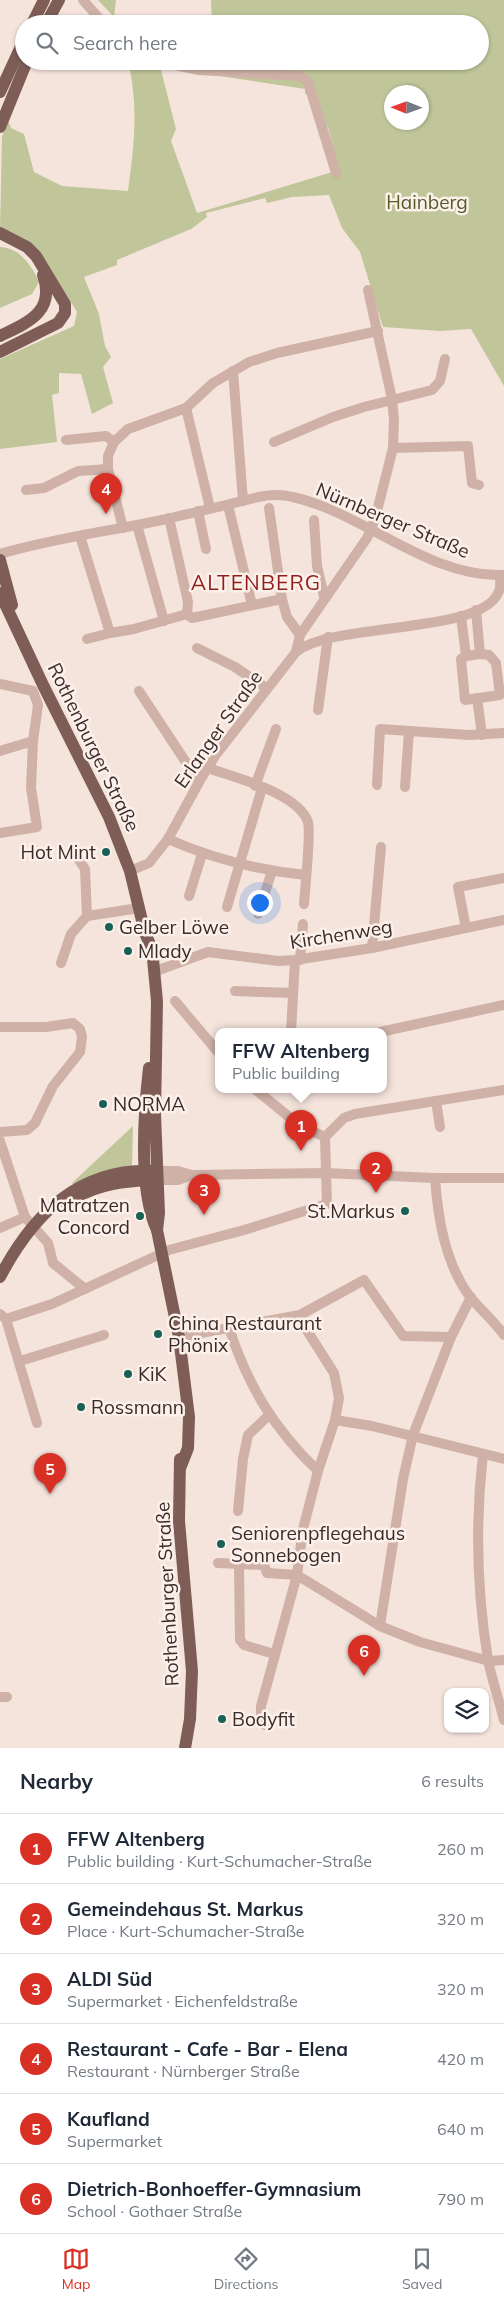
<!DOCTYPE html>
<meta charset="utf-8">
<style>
:root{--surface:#fff;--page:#f6f6f7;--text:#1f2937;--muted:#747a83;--line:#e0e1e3;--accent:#d93025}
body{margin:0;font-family:Mulish,sans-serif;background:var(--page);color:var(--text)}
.controls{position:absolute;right:15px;bottom:15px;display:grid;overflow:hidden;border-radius:10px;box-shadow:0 1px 4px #0004}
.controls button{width:45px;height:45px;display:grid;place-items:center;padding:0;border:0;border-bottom:1px solid var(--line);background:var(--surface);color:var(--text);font:25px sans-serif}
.compass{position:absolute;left:384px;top:85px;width:45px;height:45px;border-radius:50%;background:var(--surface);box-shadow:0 1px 4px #0004;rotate:271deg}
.you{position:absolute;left:259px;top:902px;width:18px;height:18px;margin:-12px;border:4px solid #fff;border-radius:50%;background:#1a73e8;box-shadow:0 0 0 8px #1a73e833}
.badge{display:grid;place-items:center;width:32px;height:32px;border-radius:50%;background:var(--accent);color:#fff;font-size:16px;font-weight:700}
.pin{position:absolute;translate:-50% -41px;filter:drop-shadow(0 1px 2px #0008)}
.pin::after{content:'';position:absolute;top:26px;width:18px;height:15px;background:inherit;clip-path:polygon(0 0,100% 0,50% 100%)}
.popup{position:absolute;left:215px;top:1028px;width:172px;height:65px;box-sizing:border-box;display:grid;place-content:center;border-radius:10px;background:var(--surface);filter:drop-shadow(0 1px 4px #0005);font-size:16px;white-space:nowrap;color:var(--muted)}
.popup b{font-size:19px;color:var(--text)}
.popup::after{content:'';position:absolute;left:50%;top:100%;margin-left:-10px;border:10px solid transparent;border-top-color:var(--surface)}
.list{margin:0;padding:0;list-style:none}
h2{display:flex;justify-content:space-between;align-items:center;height:65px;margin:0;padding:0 20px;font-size:21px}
h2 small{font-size:16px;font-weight:400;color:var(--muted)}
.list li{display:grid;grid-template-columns:32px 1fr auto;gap:15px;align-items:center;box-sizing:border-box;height:70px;padding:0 20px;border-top:1px solid var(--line)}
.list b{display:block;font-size:19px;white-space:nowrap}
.list p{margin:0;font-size:16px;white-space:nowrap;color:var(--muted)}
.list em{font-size:16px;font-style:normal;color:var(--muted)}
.icon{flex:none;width:28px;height:28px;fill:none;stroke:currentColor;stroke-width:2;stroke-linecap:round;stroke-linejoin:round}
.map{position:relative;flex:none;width:504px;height:1748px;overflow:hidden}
.search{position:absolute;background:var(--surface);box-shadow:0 1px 4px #0004;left:15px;right:15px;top:15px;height:55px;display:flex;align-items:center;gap:12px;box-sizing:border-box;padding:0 18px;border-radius:28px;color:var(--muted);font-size:19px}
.sheet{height:485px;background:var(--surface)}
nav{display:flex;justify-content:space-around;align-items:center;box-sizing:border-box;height:70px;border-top:1px solid var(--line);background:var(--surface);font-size:14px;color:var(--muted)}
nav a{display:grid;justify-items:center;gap:2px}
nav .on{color:var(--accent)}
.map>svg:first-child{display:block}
.green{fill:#c0c69a;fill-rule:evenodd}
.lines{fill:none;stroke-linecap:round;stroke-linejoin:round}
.minor{stroke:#cfb1a7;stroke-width:10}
.major{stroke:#7e5d57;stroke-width:12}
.poi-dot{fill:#196157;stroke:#fcf0ea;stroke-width:2}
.labels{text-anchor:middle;stroke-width:5;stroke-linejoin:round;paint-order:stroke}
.park-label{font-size:19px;fill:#535b29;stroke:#fcf0ea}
.street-label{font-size:19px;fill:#3a2a28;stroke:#fcf0ea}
.poi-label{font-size:19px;fill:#3a2a28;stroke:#fcf0ea;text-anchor:start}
.quarter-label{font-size:21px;letter-spacing:1px;fill:#921d18;stroke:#fcf0ea}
</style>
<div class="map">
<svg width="504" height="1748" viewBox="0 0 504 1748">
<rect width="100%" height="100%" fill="#f5e4dc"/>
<g class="green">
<path d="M 98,0 L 116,0 L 114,17 Z"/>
<path d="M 211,0 L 504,0 L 504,386 L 471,329 L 440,331 L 383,327 L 360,252 L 342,228 L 329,195 L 292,197 L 267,203 L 265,198 L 206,213 L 207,217 L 191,229 L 117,260 L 117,265 L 84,277 L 99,314 L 105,346 L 111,357 L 103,367 L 113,403 L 92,414 L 81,374 L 59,373 L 59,393 L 52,395 L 57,442 L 0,449 L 0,359 L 74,326 L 77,312 L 50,268 L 0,230 L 2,137 L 8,120 L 11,128 L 24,134 L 34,172 L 62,186 L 128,191 C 134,146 139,107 128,61 L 138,61 L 144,66 L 161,70 L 176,129 L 171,141 L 197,213 L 339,170 L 328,128 L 310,94 L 305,94 L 305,89 L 213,75 L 213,61 L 480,61 L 480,24 L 212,24 ZM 392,92 L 422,92 L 422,122 L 392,122 Z"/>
<path d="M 0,247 C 19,247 32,266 39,282 L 32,294 L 0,308 Z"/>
<path d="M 133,1126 L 132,1167 L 75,1185 L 72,1183 Z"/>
</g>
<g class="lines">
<g class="minor">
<path d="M 83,0 L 104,24"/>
<path d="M 155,61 L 199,70 L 301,76 L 308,82 L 336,173"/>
<path d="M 233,371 L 243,501"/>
<path d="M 186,408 L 210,508"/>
<path d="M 66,440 L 106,436 L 114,442 L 128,429 L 186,408 L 213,383 L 249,362 L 277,353 L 378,331"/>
<path d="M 274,442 L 333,417 L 364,407 L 432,390 L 440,381 L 445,359"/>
<path d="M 393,448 L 468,446 L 472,483 L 479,485"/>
<path d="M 108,469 L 108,456 L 114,442"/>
<path d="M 26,490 L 44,488 L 78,471 L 108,469 L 123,528"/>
<path d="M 228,505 L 252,605"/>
<path d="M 269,508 L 282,599 L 287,617 L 300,635"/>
<path d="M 198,511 L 206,549"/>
<path d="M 314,520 L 317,566 L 324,596"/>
<path d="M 137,525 L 164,621"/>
<path d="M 80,536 L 110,633 L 134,629 L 187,614 L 188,602 L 169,518"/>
<path d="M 0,554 C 54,538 111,531 167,519 C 187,514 206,510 226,505 C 249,500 269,491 293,497 C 364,513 428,578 504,575"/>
<path d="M 187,614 L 192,618 L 282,599"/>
<path d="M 461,616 L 466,656 L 480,654 L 476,610"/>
<path d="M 87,639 L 110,633"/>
<path d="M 197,648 L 235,667 L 266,688"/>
<path d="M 296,652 C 335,621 484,635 499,591 C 501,587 500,580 500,576"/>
<path d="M 466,656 L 461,659 L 465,700 L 500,695 L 496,663 L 489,655 L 480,654"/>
<path d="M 0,684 L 33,691 L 38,705 L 33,741 L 31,788 L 37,827 L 0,833"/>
<path d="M 139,691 L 199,782"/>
<path d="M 477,698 L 482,735"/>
<path d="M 318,710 L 328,637"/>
<path d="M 0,751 L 33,741"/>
<path d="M 208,768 C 236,778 298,793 308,822 C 311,834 305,888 304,904"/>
<path d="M 377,785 L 380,729 L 469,735 L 504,733"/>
<path d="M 255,786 L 276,729"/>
<path d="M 405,787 L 409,731"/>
<path d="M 168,839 C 213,859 257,870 306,875"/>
<path d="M 77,857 L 85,869 L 87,916"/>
<path d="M 130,871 L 149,863 L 168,839 L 199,782 L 215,756 L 296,652 L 300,635 L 367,538 L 375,519 L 393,448 L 394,420 L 392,399 L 368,290"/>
<path d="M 189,896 L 202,854"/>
<path d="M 227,907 L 262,788"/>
<path d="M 258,914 L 272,871"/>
<path d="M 466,928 L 458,887 L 504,878"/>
<path d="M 372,948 L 381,847"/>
<path d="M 300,960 L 303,924"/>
<path d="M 61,963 L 71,934 L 87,916 L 139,908"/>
<path d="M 156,971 L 208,952 L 278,961 L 295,960 L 372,948 L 504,920"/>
<path d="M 235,991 L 293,993"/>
<path d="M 175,1001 L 218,1052"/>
<path d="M 0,1027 L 46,1027 L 73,1023 L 80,1029 L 82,1037 L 80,1052 L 53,1086 L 35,1123 L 27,1130 L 0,1132"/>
<path d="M 291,1032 L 295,960"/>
<path d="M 380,1032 L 504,1005"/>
<path d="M 436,1101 L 440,1127"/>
<path d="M 325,1137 L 344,1118 L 355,1114 L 504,1090"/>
<path d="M 0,1141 L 25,1217 L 48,1243 L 53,1263 L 85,1289"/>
<path d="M 157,1171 L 178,1171 L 192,1175"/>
<path d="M 435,1178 C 438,1219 445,1263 470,1297 C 481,1310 494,1321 504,1335"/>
<path d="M 157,1180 L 178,1180 L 192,1175 L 325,1173 L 435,1178 L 504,1178"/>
<path d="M 0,1228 L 25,1217"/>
<path d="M 0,1314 L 6,1319 L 52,1304 L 169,1250 L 244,1230 L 327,1204 L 325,1137 L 299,1125 L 256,1090"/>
<path d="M 6,1319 L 37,1423"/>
<path d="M 229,1328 C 248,1386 274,1429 318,1471"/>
<path d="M 179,1337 L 300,1315 L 364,1280 L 403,1336 L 451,1337"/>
<path d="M 20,1361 L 104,1335"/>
<path d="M 335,1420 L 372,1426 L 504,1459"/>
<path d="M 483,1454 C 475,1523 477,1592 488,1660 C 492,1680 499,1700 504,1720"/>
<path d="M 238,1511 L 243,1459 L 248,1435 L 269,1415"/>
<path d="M 218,1563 L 264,1565 L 267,1573 L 297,1575 L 380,1626 L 420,1642 L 489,1661 L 504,1660"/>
<path d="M 239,1564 L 240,1640 L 244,1645 L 274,1654"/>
<path d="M 380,1626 L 403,1479 L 413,1435 L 451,1337 L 471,1297"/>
<path d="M 0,1697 L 7,1697"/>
<path d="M 265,1725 L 261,1717 L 261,1706 L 297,1575 L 303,1529 L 318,1471 L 335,1420 L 339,1398 L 334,1373 L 306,1329 L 300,1315"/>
</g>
<g class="major">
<path d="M 32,24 L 44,0"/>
<path d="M 46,24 L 59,0"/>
<path d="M 0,92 L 24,40"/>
<path d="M 0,127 L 27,61"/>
<path d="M 0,233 L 27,247 L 36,256 L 65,304 L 65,313 L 58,323 L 0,352"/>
<path d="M 0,336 C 27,323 56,312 43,275"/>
<path d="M 0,560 L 12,605"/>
<path d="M 0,593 L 43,685 L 109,817 L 130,871 L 145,933 L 152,949 L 157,1001 L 155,1114 L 159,1213 L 157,1230"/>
<path d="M 149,1068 C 144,1112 138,1189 157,1230 L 179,1337 L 189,1417 L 188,1448 L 181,1466"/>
<path d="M 75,1198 C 99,1184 125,1181 152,1180"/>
<path d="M 0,1277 C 33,1214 79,1168 154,1171"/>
<path d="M 180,1459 L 179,1521 L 192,1671 L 190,1719 L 185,1748"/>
</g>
</g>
<g class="poi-dot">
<circle cx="106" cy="852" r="5"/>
<circle cx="109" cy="927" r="5"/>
<circle cx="128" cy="951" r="5"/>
<circle cx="103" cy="1104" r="5"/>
<circle cx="405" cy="1211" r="5"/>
<circle cx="140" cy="1216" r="5"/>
<circle cx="158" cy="1334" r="5"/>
<circle cx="128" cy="1374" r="5"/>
<circle cx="81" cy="1407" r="5"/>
<circle cx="221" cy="1544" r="5"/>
<circle cx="222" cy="1719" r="5"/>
</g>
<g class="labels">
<g class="park-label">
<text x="427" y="209">Hainberg</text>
</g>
<g class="street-label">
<text transform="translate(393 520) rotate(23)" y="7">Nürnberger Straße</text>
<text transform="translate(218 729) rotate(-55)" y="7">Erlanger Straße</text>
<text transform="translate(94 747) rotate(64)" y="7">Rothenburger Straße</text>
<text transform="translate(341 934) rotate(-9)" y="7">Kirchenweg</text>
<text transform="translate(167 1594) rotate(-93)" y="7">Rothenburger Straße</text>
</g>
<g class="poi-label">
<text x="96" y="859" text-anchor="end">Hot Mint</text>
<text x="119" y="934">Gelber Löwe</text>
<text x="138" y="958">Mlady</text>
<text x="113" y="1111">NORMA</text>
<text x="130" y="1212" text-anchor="end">Matratzen<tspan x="130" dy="22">Concord</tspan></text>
<text x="395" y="1218" text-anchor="end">St.Markus</text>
<text x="168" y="1330">China Restaurant<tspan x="168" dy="22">Phönix</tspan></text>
<text x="138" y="1381">KiK</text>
<text x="91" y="1414">Rossmann</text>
<text x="231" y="1540">Seniorenpflegehaus<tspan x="231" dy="22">Sonnebogen</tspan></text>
<text x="232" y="1726">Bodyfit</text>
</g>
<g class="quarter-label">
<text x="256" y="590">ALTENBERG</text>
</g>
</g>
</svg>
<div class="controls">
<button><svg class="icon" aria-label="layers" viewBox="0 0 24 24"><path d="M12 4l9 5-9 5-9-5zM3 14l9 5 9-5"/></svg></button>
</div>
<svg class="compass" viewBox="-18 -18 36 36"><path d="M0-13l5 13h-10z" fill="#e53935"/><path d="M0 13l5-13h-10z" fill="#747a83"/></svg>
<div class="you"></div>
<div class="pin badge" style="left:301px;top:1151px">1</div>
<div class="popup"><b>FFW Altenberg</b>Public building</div>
<div class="pin badge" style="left:376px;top:1193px">2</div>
<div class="pin badge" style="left:204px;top:1215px">3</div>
<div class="pin badge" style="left:106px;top:514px">4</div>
<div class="pin badge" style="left:50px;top:1494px">5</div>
<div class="pin badge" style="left:364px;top:1676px">6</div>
<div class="search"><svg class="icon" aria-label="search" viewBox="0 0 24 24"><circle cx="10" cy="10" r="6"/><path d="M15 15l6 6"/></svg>Search here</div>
</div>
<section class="sheet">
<h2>Nearby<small>6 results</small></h2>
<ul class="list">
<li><span class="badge">1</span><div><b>FFW Altenberg</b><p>Public building · Kurt-Schumacher-Straße</p></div><em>260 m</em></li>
<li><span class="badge">2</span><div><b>Gemeindehaus St. Markus</b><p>Place · Kurt-Schumacher-Straße</p></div><em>320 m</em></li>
<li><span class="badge">3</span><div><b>ALDI Süd</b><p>Supermarket · Eichenfeldstraße</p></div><em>320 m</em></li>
<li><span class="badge">4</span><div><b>Restaurant - Cafe - Bar - Elena</b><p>Restaurant · Nürnberger Straße</p></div><em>420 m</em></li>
<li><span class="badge">5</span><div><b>Kaufland</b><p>Supermarket</p></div><em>640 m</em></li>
<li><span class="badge">6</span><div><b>Dietrich-Bonhoeffer-Gymnasium</b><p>School · Gothaer Straße</p></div><em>790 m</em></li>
</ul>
</section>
<nav>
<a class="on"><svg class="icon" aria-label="map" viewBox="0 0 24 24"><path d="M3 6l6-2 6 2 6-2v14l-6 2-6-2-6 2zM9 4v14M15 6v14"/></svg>Map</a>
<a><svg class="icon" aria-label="directions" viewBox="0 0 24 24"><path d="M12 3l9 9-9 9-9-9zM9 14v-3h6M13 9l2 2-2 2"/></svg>Directions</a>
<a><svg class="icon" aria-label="saved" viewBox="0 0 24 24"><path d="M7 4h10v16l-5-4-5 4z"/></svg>Saved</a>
</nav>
